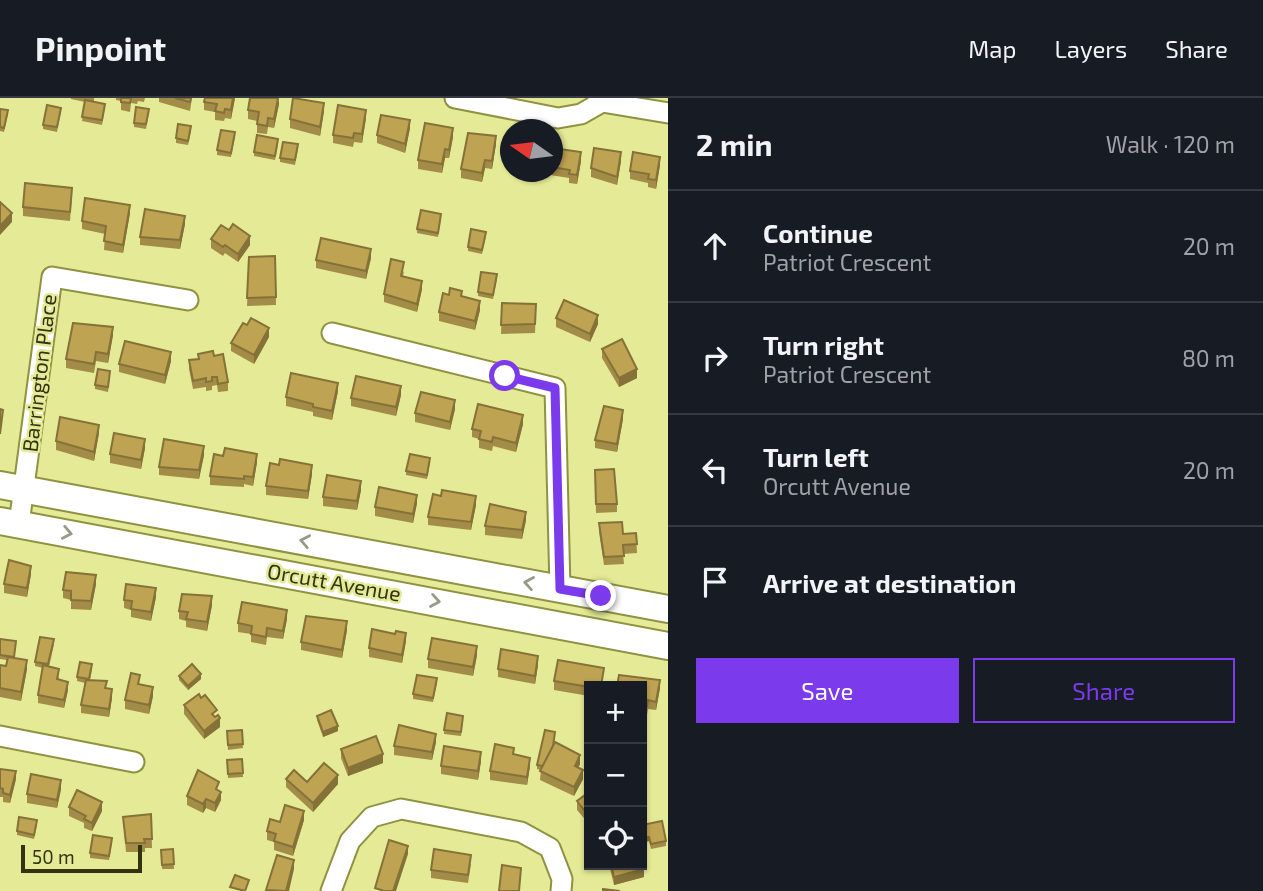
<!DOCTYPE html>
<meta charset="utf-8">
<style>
:root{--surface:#171b24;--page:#20242c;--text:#f1f3f6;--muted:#9ea1a6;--line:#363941;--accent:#7c3aed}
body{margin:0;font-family:"Exo 2",sans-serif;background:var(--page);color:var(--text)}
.controls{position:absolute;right:21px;bottom:21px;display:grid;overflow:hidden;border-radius:0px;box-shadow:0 2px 5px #0004}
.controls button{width:63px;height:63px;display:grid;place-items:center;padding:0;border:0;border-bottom:2px solid var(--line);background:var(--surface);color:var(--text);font:35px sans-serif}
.compass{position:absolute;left:500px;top:21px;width:63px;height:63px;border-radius:50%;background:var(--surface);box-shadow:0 2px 5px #0004;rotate:284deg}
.scale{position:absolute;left:21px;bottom:18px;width:121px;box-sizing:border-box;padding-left:7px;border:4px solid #323411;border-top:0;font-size:19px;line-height:24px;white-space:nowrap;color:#323411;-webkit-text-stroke:5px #e4ea96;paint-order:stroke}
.stop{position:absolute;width:21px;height:21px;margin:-16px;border:5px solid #7c3aed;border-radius:50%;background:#fff}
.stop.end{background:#7c3aed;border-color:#fff;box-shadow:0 2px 7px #0008}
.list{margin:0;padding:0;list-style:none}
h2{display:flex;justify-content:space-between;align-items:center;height:91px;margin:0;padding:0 28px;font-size:30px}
h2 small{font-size:23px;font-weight:400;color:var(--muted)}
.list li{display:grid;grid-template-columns:46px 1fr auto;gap:21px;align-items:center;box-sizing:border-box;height:112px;padding:0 28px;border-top:2px solid var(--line)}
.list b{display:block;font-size:26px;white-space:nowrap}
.list p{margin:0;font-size:23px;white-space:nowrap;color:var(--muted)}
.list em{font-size:23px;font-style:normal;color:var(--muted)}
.actions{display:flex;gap:14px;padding:21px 28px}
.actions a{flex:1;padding:16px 0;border:2px solid var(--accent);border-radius:0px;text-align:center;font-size:24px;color:var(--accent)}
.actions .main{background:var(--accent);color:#fff}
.icon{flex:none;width:38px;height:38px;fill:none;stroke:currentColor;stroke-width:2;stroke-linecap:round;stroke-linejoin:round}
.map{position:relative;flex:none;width:668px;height:793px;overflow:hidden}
header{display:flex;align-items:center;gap:42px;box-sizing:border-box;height:98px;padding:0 35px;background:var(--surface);border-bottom:2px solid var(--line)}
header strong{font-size:33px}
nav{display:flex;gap:38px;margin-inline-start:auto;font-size:24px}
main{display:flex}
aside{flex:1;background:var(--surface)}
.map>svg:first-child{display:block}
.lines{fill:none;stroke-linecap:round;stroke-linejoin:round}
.street-casing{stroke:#8f9240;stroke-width:23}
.secondary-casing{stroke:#8f9240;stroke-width:30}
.street{stroke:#fff;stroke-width:19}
.secondary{stroke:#fff;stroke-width:26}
.wall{fill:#a38c47}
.shaded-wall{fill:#857239}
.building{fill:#bea352;stroke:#857239;stroke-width:2}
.oneway{stroke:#989a88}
.route{stroke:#7c3aed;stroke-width:9}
.labels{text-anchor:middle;stroke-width:5;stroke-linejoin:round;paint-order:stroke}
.street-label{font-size:21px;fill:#323411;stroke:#e4ea96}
</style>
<header>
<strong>Pinpoint</strong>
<nav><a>Map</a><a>Layers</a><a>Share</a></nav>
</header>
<main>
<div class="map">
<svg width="668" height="793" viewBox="0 0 668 793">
<rect width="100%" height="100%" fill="#e4ea96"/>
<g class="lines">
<g class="street-casing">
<g id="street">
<path d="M 455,0 L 558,20 L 581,16 L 602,4"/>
<path d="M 598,0 L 602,4 L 668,15"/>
<path d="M 332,235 L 555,290 L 560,491"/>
<path d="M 19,426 L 52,179 L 188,202"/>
<path d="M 0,638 L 134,664"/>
<path d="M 331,793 L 350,743 L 372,719 L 401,711 L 521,734 L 550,750 L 562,781 L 561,793"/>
</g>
</g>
<g class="secondary-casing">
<g id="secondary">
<path d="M 0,387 L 668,511"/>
<path d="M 0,423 L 668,548"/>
</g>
</g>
<use href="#street" class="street"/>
<use href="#secondary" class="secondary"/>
</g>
<g class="wall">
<path d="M 71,0 L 94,0 L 94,4 L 105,10 L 102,27 L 82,23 L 85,4 L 71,1 Z"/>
<path d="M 116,0 L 145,0 L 144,4 L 138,3 L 137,6 L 131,5 L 130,14 L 121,12 L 121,3 L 116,2 Z"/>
<path d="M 159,0 L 192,0 L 190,13 L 159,4 Z"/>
<path d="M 235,0 L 231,21 L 225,20 L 224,23 L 215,22 L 215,14 L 204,12 L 204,4 Z"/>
<path d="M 279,6 L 274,30 L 268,29 L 267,36 L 257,35 L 257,23 L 248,21 L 248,12 Z"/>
<path d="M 0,11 L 8,16 L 4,34 L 0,33 Z"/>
<path d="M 324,13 L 320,38 L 290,30 L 290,21 Z"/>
<path d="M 61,14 L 57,34 L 43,31 L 43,27 Z"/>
<path d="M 149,15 L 146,31 L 134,29 L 134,25 Z"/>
<path d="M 366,20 L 362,45 L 354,44 L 353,49 L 333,45 L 333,37 Z"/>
<path d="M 410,30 L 405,55 L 377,45 L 377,37 Z"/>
<path d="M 191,33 L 188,47 L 176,45 L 176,40 Z"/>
<path d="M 235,39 L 231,59 L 217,57 L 217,52 Z"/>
<path d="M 453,39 L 449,60 L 445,60 L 442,75 L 418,71 L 418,62 Z"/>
<path d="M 510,41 L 510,72 L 507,71 L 507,62 Z"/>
<path d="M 278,46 L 275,62 L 254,58 L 254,54 Z"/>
<path d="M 496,46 L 492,71 L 485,70 L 482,84 L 461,80 L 461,71 Z"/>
<path d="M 553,50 L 581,63 L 577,86 L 569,85 L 569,80 L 550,77 L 550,74 L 552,74 Z"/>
<path d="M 298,51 L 295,67 L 280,64 L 280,60 Z"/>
<path d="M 621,63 L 617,87 L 591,79 L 591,70 Z"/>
<path d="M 660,67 L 656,91 L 648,89 L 648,85 L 630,81 L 630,73 Z"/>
<path d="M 517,74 L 538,74 L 537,79 Z"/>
<path d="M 72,99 L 70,123 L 23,118 L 23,109 Z"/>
<path d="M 130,115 L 123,155 L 104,152 L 105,136 L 82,131 L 82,123 Z"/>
<path d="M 441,120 L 438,139 L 417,135 L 417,131 Z"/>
<path d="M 185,126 L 180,151 L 140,147 L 140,139 Z"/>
<path d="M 486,138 L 482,156 L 468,153 L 468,149 Z"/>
<path d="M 211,141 L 250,147 L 238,164 L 225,155 L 223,158 L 211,150 Z"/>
<path d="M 275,158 L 276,207 L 247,208 L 249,159 Z"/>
<path d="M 371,160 L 366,181 L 316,170 L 316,162 Z"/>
<path d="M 404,173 L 403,179 L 422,191 L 417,214 L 384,204 L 384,196 Z"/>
<path d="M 497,181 L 493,201 L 478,198 L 478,194 Z"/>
<path d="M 502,205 L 536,206 L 535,235 L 501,236 Z"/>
<path d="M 480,212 L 475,232 L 439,223 L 439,214 Z"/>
<path d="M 556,220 L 598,226 L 590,244 L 556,229 Z"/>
<path d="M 113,237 L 108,265 L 96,263 L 94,275 L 66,270 L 66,261 Z"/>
<path d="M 269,239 L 254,266 L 231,253 L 231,245 Z"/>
<path d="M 602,251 L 637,280 L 619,289 L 602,260 Z"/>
<path d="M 198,256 L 214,258 L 228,284 L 228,293 L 218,294 L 217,287 L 212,288 L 212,292 L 206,293 L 206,289 L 193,291 L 189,271 L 189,262 L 198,261 Z"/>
<path d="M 171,263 L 165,286 L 119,274 L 119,266 Z"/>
<path d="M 110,278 L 108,294 L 95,291 L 95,287 Z"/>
<path d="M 338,293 L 332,322 L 313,318 L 313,314 L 286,308 L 286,299 Z"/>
<path d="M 401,297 L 396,318 L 351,308 L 351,300 Z"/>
<path d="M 455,311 L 450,332 L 415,324 L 415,315 Z"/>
<path d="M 623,321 L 617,354 L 595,350 L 595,342 Z"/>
<path d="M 523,326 L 516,354 L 493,348 L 492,353 L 479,350 L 479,341 L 472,339 L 472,331 Z"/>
<path d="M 99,335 L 94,363 L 56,352 L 56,343 Z"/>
<path d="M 145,350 L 141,371 L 110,365 L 110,356 Z"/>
<path d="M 204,357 L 199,381 L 159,377 L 159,369 Z"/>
<path d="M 257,364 L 253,388 L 244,386 L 244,389 L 210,387 L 210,378 Z"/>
<path d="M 430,364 L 427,381 L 406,377 L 406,373 Z"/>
<path d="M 595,372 L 617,406 L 617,414 L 596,415 Z"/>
<path d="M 312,376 L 308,401 L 266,397 L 266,388 Z"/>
<path d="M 361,392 L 357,412 L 323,408 L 323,399 Z"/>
<path d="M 417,405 L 413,425 L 375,418 L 375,409 Z"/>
<path d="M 476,407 L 471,432 L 428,427 L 428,419 Z"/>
<path d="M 526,422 L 522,441 L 485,437 L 485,428 Z"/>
<path d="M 599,425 L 623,436 L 636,435 L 637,455 L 623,456 L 624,466 L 604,467 L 599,434 Z"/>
<path d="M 31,476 L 27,499 L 4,495 L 4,486 Z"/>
<path d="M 96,486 L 91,512 L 71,511 L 71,502 L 63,500 L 63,492 Z"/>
<path d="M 156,499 L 151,523 L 131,519 L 131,512 L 124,510 L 124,502 Z"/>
<path d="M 212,507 L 207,533 L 186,529 L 186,523 L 179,521 L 179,513 Z"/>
<path d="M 287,521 L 283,541 L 267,539 L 266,547 L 251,544 L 251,536 L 238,534 L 238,525 Z"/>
<path d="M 347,532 L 342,560 L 301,552 L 301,544 Z"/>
<path d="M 0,541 L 16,548 L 14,560 L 27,571 L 21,603 L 0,599 L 0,567 L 6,568 L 7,562 L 0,561 Z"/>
<path d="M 406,543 L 402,565 L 369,559 L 369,550 Z"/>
<path d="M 54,546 L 49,569 L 59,579 L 58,582 L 68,592 L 64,610 L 38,605 L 38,597 L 43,570 L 35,568 L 35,564 Z"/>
<path d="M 477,557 L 473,578 L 428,570 L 428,561 Z"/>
<path d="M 538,567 L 535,586 L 498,579 L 498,571 Z"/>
<path d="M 92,571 L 90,582 L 107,590 L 112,600 L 109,619 L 81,615 L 81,607 L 85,585 L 77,583 L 77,579 Z"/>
<path d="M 179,578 L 201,581 L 188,592 L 179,582 Z"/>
<path d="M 604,579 L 589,588 L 589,598 L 554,592 L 554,583 Z"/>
<path d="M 437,585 L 433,604 L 413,601 L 413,596 Z"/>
<path d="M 140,587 L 153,598 L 149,616 L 125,611 L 125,602 Z"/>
<path d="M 642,588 L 660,590 L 656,612 L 648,611 L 647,617 L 642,616 Z"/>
<path d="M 184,607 L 220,629 L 204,641 L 184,616 Z"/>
<path d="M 317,618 L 338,633 L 323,639 L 317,622 Z"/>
<path d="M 463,622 L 461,638 L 444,636 L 444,632 Z"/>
<path d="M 242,632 L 243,650 L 228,652 L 227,633 Z"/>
<path d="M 555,639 L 554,647 L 580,666 L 578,670 L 583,681 L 574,698 L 540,682 L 541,672 L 537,671 L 537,667 Z"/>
<path d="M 436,644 L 432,662 L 394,657 L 394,648 Z"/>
<path d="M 341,651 L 383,665 L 348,678 L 341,660 Z"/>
<path d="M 514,657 L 530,668 L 527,687 L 490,682 L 490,673 Z"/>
<path d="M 242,661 L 243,679 L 228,680 L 227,662 Z"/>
<path d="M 481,663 L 478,682 L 441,676 L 441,668 Z"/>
<path d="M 0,671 L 16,681 L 10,705 L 3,704 L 3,699 L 0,699 Z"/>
<path d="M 286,681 L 307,684 L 338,686 L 313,714 L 286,689 Z"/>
<path d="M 61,691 L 57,710 L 27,705 L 27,696 Z"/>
<path d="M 219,693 L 221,702 L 215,714 L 206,710 L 203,715 L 187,707 L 187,698 Z"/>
<path d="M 589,694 L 589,726 L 577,712 L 577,703 Z"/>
<path d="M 69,709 L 102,713 L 92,733 L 84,730 L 84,725 L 69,718 Z"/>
<path d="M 151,716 L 152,750 L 145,750 L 145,754 L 126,754 L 123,719 Z"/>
<path d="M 304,722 L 293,758 L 274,752 L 274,744 L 267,742 L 267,733 L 280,724 Z"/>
<path d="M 37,727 L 34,741 L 17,737 L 17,733 Z"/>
<path d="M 642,727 L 666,743 L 666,748 L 651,751 L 649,743 L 645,744 L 644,740 L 642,740 Z"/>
<path d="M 112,745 L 109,762 L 90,760 L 90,755 Z"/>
<path d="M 173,751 L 174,771 L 162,771 L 161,752 Z"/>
<path d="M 471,766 L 468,785 L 431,780 L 431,772 Z"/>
<path d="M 609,767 L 642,767 L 644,779 L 614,787 Z"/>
</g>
<g class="shaded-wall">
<path d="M 233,0 L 235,0 L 231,21 L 231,12 Z"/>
<path d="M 279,0 L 279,6 L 274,30 L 274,21 Z"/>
<path d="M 324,5 L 324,13 L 320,38 L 320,29 Z"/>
<path d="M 366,12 L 366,20 L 362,45 L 362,36 Z"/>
<path d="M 410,22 L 410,30 L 405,55 L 405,46 Z"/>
<path d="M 453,30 L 453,39 L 449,60 L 449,52 Z"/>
<path d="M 496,38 L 496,46 L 492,71 L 492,63 Z"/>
<path d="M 445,51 L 445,60 L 442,75 L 442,66 Z"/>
<path d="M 581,54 L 581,63 L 577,86 L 577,77 Z"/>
<path d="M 621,54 L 621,63 L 617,87 L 617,79 Z"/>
<path d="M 660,59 L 660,67 L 656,91 L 656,82 Z"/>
<path d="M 485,62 L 485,70 L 482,84 L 482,75 Z"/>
<path d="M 130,107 L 130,115 L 123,155 L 123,147 Z"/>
<path d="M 12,115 L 12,124 L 0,137 L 0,128 Z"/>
<path d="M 185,118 L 185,126 L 180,151 L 180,142 Z"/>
<path d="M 250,138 L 250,147 L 238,164 L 238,156 Z"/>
<path d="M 371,151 L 371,160 L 366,181 L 366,173 Z"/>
<path d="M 422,183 L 422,191 L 417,214 L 417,206 Z"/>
<path d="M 480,203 L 480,212 L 475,232 L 475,223 Z"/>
<path d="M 598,217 L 598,226 L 590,244 L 590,236 Z"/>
<path d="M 113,229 L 113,237 L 108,265 L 108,256 Z"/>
<path d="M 269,230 L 269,239 L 254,266 L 254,257 Z"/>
<path d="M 171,254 L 171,263 L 165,286 L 165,277 Z"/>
<path d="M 637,271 L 637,280 L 619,289 L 619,280 Z"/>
<path d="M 338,285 L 338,293 L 332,322 L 332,313 Z"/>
<path d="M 401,288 L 401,297 L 396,318 L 396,309 Z"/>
<path d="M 455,302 L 455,311 L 450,332 L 450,324 Z"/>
<path d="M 623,312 L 623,321 L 617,354 L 617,346 Z"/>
<path d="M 523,317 L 523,326 L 516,354 L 516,345 Z"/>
<path d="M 99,327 L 99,335 L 94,363 L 94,354 Z"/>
<path d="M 145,341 L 145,350 L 141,371 L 141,362 Z"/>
<path d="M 204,348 L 204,357 L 199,381 L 199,372 Z"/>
<path d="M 257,356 L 257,364 L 253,388 L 253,379 Z"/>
<path d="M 312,367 L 312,376 L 308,401 L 308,393 Z"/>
<path d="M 361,383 L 361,392 L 357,412 L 357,403 Z"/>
<path d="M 417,397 L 417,405 L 413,425 L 413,416 Z"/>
<path d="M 476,398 L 476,407 L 471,432 L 471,424 Z"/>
<path d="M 526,414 L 526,422 L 522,441 L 522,432 Z"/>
<path d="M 31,468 L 31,476 L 27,499 L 27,490 Z"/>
<path d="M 96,477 L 96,486 L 91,512 L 91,503 Z"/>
<path d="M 156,490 L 156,499 L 151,523 L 151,514 Z"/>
<path d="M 212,498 L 212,507 L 207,533 L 207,524 Z"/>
<path d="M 287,512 L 287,521 L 283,541 L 283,533 Z"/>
<path d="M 347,523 L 347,532 L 342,560 L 342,552 Z"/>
<path d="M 406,535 L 406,543 L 402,565 L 402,557 Z"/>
<path d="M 477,548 L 477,557 L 473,578 L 473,569 Z"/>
<path d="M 538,558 L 538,567 L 535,586 L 535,578 Z"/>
<path d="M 27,562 L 27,571 L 21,603 L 21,594 Z"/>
<path d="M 201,576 L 201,581 L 188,592 L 188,588 Z"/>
<path d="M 660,582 L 660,590 L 656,612 L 656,604 Z"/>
<path d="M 68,584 L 68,592 L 64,610 L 64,602 Z"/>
<path d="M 153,589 L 153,598 L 149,616 L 149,607 Z"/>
<path d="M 112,591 L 112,600 L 109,619 L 109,611 Z"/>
<path d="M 220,620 L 220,629 L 204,641 L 204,633 Z"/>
<path d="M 338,628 L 338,633 L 323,639 L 323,634 Z"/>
<path d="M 436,636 L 436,644 L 432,662 L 432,654 Z"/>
<path d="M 481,654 L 481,663 L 478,682 L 478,673 Z"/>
<path d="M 383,656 L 383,665 L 348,678 L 348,670 Z"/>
<path d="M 580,657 L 580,666 L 575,676 L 575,668 Z"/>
<path d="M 530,660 L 530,668 L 527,687 L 527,679 Z"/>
<path d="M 583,672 L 583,681 L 574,698 L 574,689 Z"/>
<path d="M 16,673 L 16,681 L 10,705 L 10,697 Z"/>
<path d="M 338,677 L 338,686 L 313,714 L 313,705 Z"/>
<path d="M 61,682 L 61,691 L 57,710 L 57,702 Z"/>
<path d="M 221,694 L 221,702 L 215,714 L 215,705 Z"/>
<path d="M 206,701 L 206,710 L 203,715 L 203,706 Z"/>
<path d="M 102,704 L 102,713 L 92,733 L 92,725 Z"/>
<path d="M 304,713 L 304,722 L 293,758 L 293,749 Z"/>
<path d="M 645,739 L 649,739 L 649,743 L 645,744 Z"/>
<path d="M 408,748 L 408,756 L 396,793 L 393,793 Z"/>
<path d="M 294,762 L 294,771 L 289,793 L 286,793 Z"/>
<path d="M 644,771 L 644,779 L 614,787 L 614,779 Z"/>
</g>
<g class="building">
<path d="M 121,0 L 131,0 L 130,5 L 121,4 Z"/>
<path d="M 175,0 L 191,0 L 190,4 Z"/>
<path d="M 205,0 L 233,0 L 231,12 L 225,11 L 224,15 L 215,13 L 217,6 L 204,4 Z"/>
<path d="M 250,0 L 278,0 L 274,21 L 268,20 L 267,28 L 257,26 L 259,14 L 248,12 Z"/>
<path d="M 293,0 L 324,5 L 320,29 L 290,21 Z"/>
<path d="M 85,2 L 105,6 L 102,22 L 82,19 Z"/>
<path d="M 47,7 L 61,10 L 57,29 L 43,27 Z"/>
<path d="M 338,7 L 366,12 L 362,36 L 354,35 L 353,40 L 333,37 Z"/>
<path d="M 136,9 L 149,11 L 146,26 L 134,25 Z"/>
<path d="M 0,11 L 8,12 L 4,30 L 0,29 Z"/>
<path d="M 381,17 L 410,22 L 405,46 L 377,37 Z"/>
<path d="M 425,25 L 453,30 L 449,52 L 445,51 L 442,66 L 418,62 Z"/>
<path d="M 178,26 L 191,28 L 188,43 L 176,40 Z"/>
<path d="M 221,32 L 235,34 L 231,55 L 217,52 Z"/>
<path d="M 468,35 L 496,38 L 492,63 L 485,62 L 482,75 L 461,71 Z"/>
<path d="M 257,37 L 278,41 L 275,58 L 254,54 Z"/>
<path d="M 510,41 L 510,63 L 507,62 Z"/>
<path d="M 283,44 L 298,46 L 295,62 L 280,60 Z"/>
<path d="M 553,50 L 581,54 L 577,77 L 569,76 L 570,72 L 552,69 Z"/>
<path d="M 594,50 L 621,54 L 617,79 L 591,70 Z"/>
<path d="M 633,54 L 660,59 L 656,82 L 648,81 L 649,76 L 630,73 Z"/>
<path d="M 25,85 L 72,90 L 70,114 L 23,109 Z"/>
<path d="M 85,100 L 130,107 L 123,147 L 104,143 L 106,128 L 82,123 Z"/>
<path d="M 0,104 L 12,115 L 0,128 Z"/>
<path d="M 145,111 L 185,118 L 180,142 L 140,139 Z"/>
<path d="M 421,112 L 441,116 L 438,135 L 417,131 Z"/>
<path d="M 233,126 L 250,138 L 238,156 L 225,147 L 223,149 L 211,141 L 221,127 L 229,132 Z"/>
<path d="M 471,131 L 486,134 L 482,152 L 468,149 Z"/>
<path d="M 321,140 L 371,151 L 366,173 L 316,162 Z"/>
<path d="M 275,158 L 276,199 L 247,200 L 249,159 Z"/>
<path d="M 391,161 L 404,164 L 401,178 L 422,183 L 417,206 L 384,196 Z"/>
<path d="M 481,174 L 497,176 L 493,197 L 478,194 Z"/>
<path d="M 450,190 L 462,193 L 461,198 L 480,203 L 475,223 L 439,214 L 443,195 L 449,197 Z"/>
<path d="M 564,202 L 598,217 L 590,236 L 556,220 Z"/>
<path d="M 502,205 L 536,206 L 535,226 L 501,227 Z"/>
<path d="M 251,220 L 269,230 L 254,257 L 231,245 L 243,225 L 247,227 Z"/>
<path d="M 73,225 L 113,229 L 108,256 L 96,254 L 94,266 L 66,261 Z"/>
<path d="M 622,241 L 637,271 L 619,280 L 602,251 Z"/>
<path d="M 125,243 L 171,254 L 165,277 L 119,266 Z"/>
<path d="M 213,253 L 214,258 L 223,256 L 228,284 L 218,286 L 217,279 L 212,279 L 212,283 L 206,284 L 206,280 L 193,283 L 189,262 L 199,261 L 198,256 Z"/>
<path d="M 98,271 L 110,273 L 108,289 L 95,287 Z"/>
<path d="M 291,275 L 338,285 L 332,313 L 313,309 L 313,306 L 286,299 Z"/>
<path d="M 356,278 L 401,288 L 396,309 L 351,300 Z"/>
<path d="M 421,294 L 455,302 L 450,324 L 415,315 Z"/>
<path d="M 478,306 L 523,317 L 516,345 L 493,339 L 492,344 L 479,341 L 481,333 L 472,331 Z"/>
<path d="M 604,308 L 623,312 L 617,346 L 595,342 Z"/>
<path d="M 0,311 L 3,312 L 0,336 Z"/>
<path d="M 60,319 L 99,327 L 94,354 L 56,343 Z"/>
<path d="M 114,335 L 145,341 L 141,362 L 110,356 Z"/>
<path d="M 164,341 L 204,348 L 199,372 L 159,369 Z"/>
<path d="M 225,350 L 257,356 L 253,379 L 244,378 L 244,381 L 210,378 L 214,356 L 223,358 Z"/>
<path d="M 410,356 L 430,360 L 427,377 L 406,373 Z"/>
<path d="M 280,361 L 312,367 L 308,393 L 266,388 L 270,365 L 279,367 Z"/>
<path d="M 614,371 L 617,406 L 596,406 L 595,372 Z"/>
<path d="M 327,377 L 361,383 L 357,403 L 323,399 Z"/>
<path d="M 379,389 L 417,397 L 413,416 L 375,409 Z"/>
<path d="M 442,392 L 476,398 L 471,424 L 428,419 L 433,396 L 441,398 Z"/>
<path d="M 490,406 L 526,414 L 522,432 L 485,428 Z"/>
<path d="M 622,424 L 623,436 L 636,435 L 637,446 L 623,447 L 624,458 L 604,459 L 599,425 Z"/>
<path d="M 9,462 L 31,468 L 27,490 L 4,486 Z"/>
<path d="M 66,474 L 96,477 L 91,503 L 71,502 L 71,493 L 63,492 Z"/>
<path d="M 126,486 L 156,490 L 151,514 L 131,511 L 132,503 L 124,502 Z"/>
<path d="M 182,496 L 212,498 L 207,524 L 186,521 L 188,514 L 179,513 Z"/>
<path d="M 242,504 L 287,512 L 283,533 L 267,530 L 266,539 L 251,536 L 252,528 L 238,525 Z"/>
<path d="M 306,518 L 347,523 L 342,552 L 301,544 Z"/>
<path d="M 372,531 L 395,536 L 396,533 L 406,535 L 402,557 L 369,550 Z"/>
<path d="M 40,539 L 54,541 L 48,566 L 35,564 Z"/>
<path d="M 432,540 L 477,548 L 473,569 L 428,561 Z"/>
<path d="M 0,541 L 16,543 L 14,559 L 0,557 Z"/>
<path d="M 501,551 L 538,558 L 535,578 L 498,571 Z"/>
<path d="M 8,559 L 27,562 L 21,594 L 0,590 L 0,567 L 6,568 Z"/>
<path d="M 558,562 L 604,570 L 601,588 L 589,588 L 589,589 L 554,583 Z"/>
<path d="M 80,564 L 92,566 L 89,581 L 77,579 Z"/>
<path d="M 192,566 L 201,576 L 188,588 L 179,578 Z"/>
<path d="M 43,567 L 59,571 L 57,581 L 68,584 L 64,602 L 38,597 Z"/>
<path d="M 131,575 L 140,577 L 138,586 L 153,589 L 149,607 L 125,602 Z"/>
<path d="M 417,577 L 437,580 L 433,600 L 413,596 Z"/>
<path d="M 619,577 L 660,582 L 656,604 L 648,602 L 647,608 L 642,607 L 642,588 L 617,588 Z"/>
<path d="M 86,582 L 107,583 L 105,590 L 112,591 L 109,611 L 81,607 Z"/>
<path d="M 199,596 L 201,600 L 205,597 L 217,612 L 212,616 L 215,619 L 218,617 L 220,620 L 204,633 L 184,607 Z"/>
<path d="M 331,612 L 338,628 L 323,634 L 317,618 Z"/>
<path d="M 447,615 L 463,618 L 461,634 L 444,632 Z"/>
<path d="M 399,627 L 436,636 L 432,654 L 394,648 Z"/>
<path d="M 242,632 L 243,646 L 228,647 L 227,633 Z"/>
<path d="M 545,632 L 555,634 L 553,648 L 543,668 L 537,667 Z"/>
<path d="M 376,638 L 383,656 L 348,670 L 341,651 Z"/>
<path d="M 555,644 L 580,657 L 575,668 L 583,672 L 574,689 L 540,673 Z"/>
<path d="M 495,646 L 514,650 L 513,656 L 530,660 L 527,679 L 490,673 Z"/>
<path d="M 444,648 L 481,654 L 478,673 L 441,668 Z"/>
<path d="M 242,661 L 243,675 L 228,676 L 227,662 Z"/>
<path d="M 324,665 L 338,677 L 313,705 L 286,681 L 294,672 L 307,684 Z"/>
<path d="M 0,671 L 16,673 L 10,697 L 3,695 L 3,691 L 0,690 Z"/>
<path d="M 198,672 L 219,684 L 216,691 L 221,694 L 215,705 L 206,701 L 203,706 L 187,698 Z"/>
<path d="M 31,676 L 61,682 L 57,702 L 27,696 Z"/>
<path d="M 77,692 L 102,704 L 92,725 L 84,721 L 86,718 L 69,709 Z"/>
<path d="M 589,694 L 589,718 L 577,703 Z"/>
<path d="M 285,707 L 304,713 L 293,749 L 274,743 L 276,736 L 267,733 L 270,721 L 280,724 Z"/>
<path d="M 151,716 L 152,741 L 144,741 L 145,745 L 126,745 L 123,719 Z"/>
<path d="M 19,719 L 37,722 L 34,737 L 17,733 Z"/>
<path d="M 662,723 L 666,743 L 651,746 L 649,739 L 645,739 L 644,735 L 642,736 L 642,727 Z"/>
<path d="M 93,737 L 112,740 L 109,758 L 90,755 Z"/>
<path d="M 389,742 L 408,748 L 393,793 L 384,793 L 375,790 Z"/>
<path d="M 173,751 L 174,766 L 162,767 L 161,752 Z"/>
<path d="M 434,751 L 471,757 L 468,777 L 431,772 Z"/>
<path d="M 277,757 L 294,762 L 286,793 L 266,792 Z"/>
<path d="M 642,760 L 644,771 L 614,779 L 611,767 L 642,767 Z"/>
<path d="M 502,767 L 521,770 L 519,793 L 499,793 Z"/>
<path d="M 235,777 L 249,782 L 245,793 L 230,789 Z"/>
<path d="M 603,791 L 620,793 L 603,793 Z"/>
</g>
<defs><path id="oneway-chevron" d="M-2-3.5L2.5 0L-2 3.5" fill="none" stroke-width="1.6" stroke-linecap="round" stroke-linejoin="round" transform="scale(1.75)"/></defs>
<g class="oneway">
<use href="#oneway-chevron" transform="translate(67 435) rotate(11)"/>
<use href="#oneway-chevron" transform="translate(305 443) rotate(-169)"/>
<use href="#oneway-chevron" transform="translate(529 485) rotate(-170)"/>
<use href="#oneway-chevron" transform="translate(435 503) rotate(10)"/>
</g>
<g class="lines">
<path class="route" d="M 505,278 L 555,290 L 560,491 L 601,498"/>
</g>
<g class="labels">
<g class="street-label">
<text transform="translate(40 275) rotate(-83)" y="7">Barrington Place</text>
<text transform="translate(334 485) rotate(10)" y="7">Orcutt Avenue</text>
</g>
</g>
</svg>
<div class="controls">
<button>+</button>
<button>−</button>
<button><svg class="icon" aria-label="locate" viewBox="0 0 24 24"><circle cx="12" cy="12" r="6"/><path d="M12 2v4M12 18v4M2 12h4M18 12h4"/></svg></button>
</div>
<svg class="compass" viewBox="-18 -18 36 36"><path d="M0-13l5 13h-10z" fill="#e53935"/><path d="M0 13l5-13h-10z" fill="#9ea1a6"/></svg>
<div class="scale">50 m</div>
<div class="stop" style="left:505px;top:278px"></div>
<div class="stop end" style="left:601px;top:498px"></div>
</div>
<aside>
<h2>2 min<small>Walk · 120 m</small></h2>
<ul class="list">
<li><svg class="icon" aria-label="ahead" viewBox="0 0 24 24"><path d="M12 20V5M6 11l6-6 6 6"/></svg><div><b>Continue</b><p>Patriot Crescent</p></div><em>20 m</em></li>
<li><svg class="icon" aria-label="right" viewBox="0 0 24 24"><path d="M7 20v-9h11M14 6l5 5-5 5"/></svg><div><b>Turn right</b><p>Patriot Crescent</p></div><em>80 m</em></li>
<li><svg class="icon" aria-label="left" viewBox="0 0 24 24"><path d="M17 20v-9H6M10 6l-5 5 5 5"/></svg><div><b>Turn left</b><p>Orcutt Avenue</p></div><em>20 m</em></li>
<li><svg class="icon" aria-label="arrive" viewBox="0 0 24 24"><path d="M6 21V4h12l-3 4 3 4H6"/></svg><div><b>Arrive at destination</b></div></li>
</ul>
<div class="actions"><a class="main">Save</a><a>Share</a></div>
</aside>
</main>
